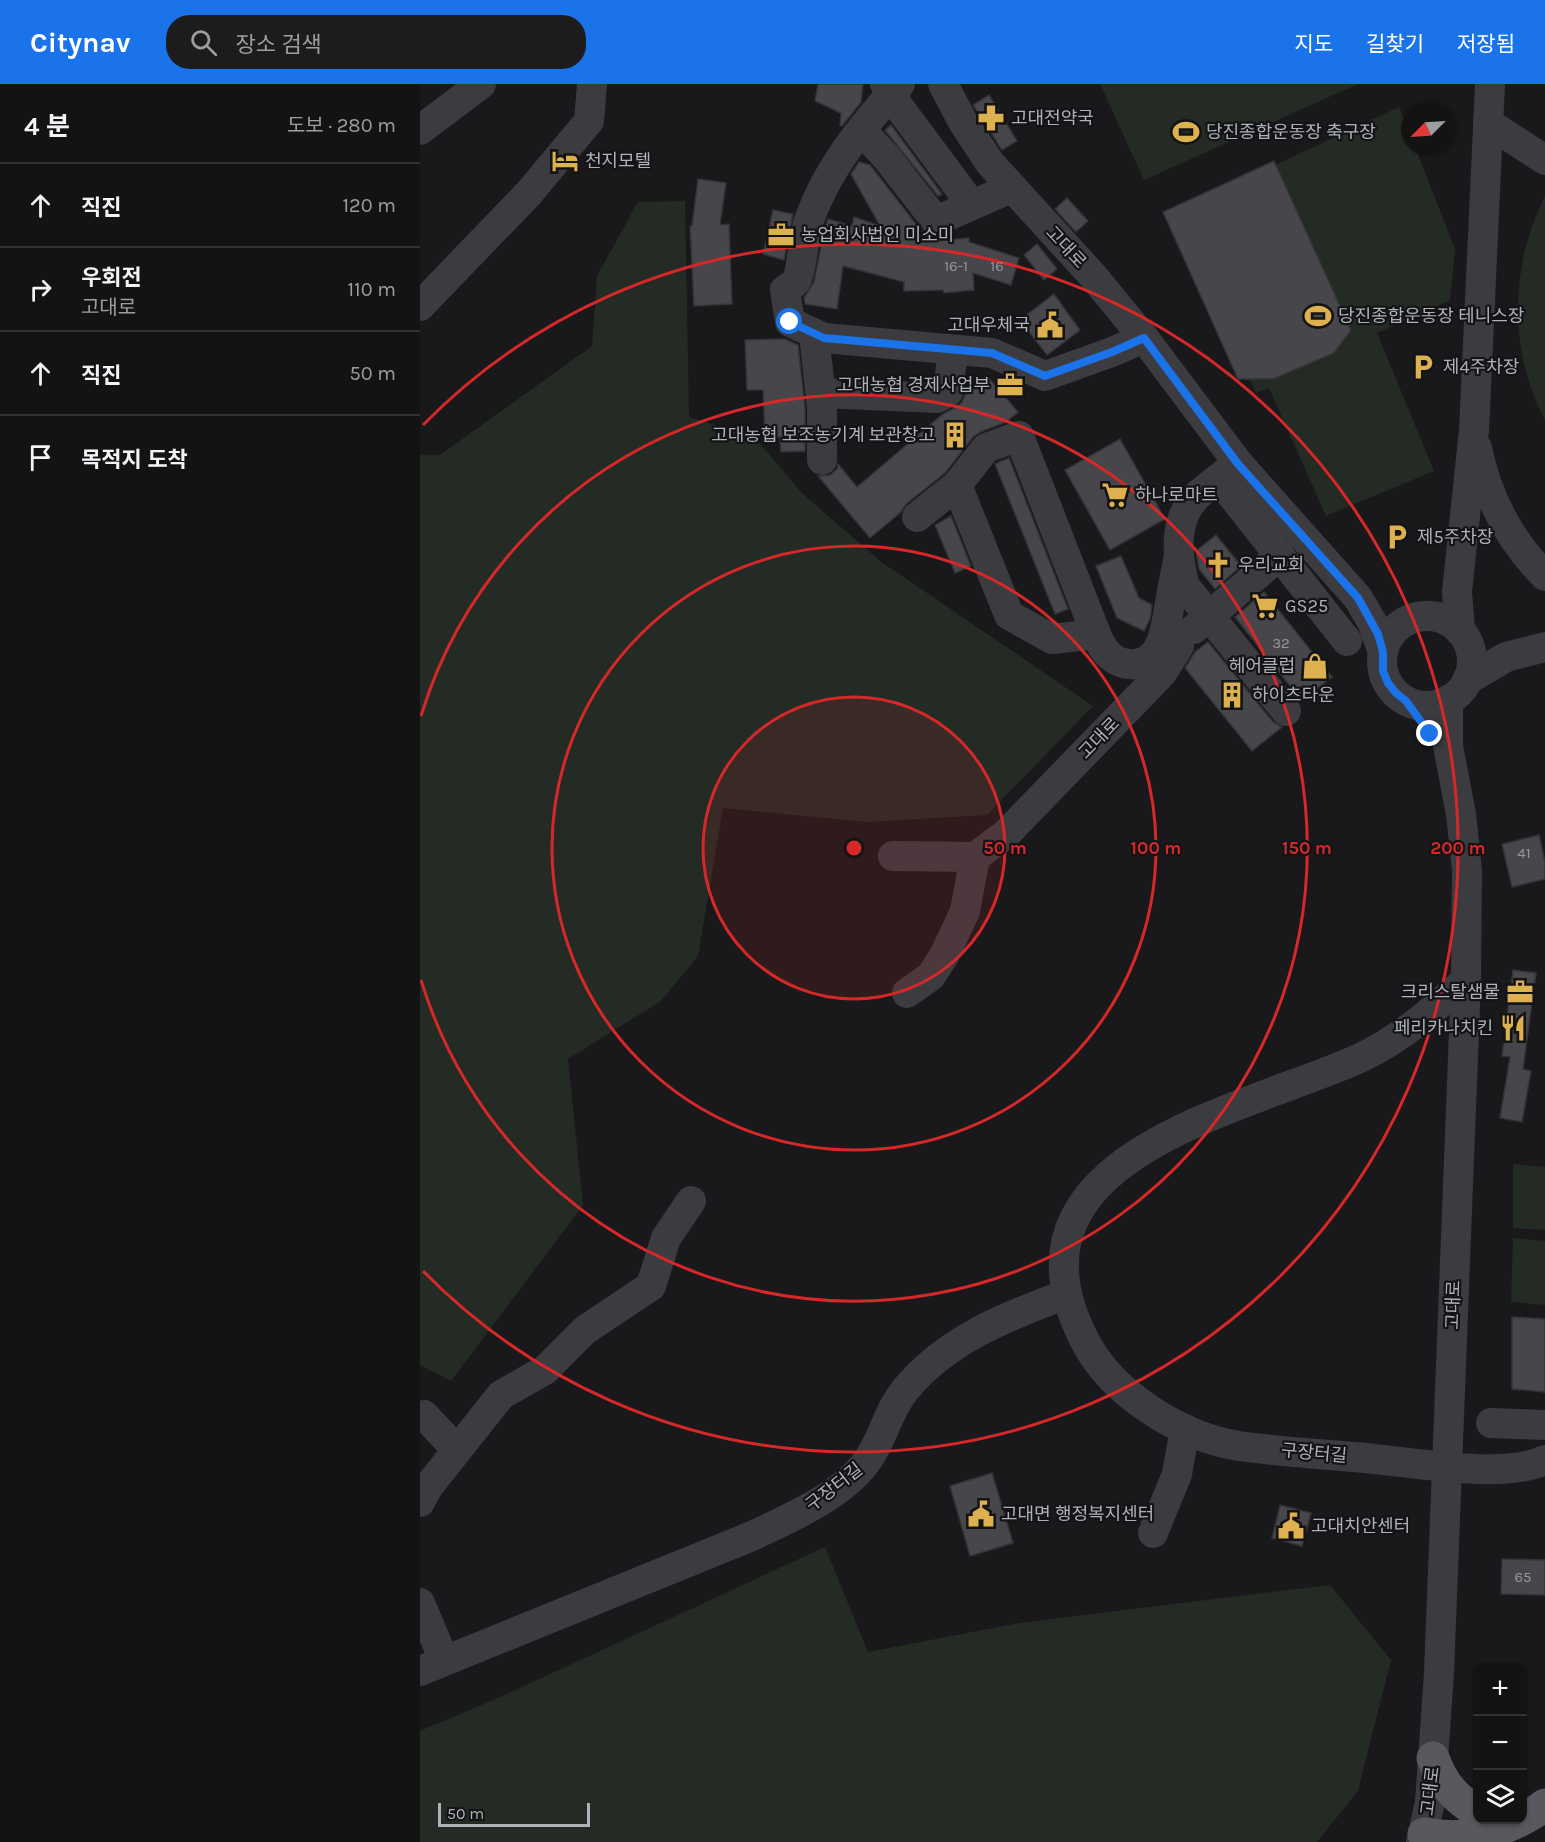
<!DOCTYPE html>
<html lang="ko">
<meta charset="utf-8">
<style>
:root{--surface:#131314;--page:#1c1c1d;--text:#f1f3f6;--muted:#9d9ea0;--line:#323234;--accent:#1a73e8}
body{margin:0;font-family:Karla,"Noto Sans KR",sans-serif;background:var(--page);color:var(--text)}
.controls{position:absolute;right:18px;bottom:18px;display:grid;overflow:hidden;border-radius:12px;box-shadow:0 2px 4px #0004}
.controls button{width:54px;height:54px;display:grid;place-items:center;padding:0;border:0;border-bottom:2px solid var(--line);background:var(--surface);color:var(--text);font:30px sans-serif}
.compass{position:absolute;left:981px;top:18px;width:54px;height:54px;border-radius:50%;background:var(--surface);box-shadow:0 2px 4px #0004;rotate:246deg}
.scale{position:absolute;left:18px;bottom:15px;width:152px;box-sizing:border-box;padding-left:6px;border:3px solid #adb1b9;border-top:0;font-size:16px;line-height:21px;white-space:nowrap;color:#adb1b9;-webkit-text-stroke:4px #141416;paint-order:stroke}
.stop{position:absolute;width:18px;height:18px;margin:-14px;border:4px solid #1a73e8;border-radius:50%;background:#fff}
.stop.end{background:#1a73e8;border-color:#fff;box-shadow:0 2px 6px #0008}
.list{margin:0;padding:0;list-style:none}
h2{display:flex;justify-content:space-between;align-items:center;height:78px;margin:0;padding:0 24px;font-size:26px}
h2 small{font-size:20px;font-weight:400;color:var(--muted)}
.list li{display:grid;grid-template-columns:39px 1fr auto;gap:18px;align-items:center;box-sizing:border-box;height:84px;padding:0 24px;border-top:2px solid var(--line)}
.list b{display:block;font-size:22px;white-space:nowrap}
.list p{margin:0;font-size:20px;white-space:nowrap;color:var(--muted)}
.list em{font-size:20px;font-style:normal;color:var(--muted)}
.icon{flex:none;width:33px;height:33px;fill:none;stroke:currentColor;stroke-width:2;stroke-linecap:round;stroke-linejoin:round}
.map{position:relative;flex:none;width:1125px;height:1758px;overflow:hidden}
header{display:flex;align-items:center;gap:36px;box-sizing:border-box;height:84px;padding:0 30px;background:var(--accent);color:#fff}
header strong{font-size:28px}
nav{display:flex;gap:33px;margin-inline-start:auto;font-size:21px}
.search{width:420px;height:54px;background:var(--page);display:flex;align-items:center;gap:15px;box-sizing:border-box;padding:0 21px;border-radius:24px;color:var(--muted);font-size:22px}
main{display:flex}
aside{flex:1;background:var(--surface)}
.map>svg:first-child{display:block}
.green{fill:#242b25}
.building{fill:#47474b;stroke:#343437;stroke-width:1.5}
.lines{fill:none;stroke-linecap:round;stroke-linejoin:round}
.minor{stroke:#3b3b40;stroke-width:30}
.major{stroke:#57595e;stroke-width:33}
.route{stroke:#1a73e8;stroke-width:8}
.ring{fill:none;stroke:#d62828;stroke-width:3}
.labels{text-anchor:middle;stroke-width:4.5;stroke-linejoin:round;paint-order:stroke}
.number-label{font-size:15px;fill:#94969e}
.poi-label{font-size:18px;fill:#adb1b9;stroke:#141416;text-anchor:start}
.street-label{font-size:18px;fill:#adb1b9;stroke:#141416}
.centre{fill:#d62828;stroke:#141416;stroke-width:3}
.ring-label{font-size:18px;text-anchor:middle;font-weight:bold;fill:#d62828;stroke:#141416;stroke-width:4.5;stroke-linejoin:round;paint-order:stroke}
</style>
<header>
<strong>Citynav</strong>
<div class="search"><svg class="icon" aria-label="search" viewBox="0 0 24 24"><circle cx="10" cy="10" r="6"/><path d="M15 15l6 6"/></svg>장소 검색</div>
<nav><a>지도</a><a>길찾기</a><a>저장됨</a></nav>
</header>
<main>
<aside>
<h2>4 분<small>도보 · 280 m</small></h2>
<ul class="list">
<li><svg class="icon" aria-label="ahead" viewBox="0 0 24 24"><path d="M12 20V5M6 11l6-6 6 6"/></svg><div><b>직진</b></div><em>120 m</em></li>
<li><svg class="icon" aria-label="right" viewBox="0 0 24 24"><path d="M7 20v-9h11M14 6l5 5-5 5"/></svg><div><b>우회전</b><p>고대로</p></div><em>110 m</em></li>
<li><svg class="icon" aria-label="ahead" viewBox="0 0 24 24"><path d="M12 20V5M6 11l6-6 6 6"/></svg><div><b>직진</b></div><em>50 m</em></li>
<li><svg class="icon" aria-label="arrive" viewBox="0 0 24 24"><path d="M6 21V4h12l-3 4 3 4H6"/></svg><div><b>목적지 도착</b></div></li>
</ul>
</aside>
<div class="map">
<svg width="1125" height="1758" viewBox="0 0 1125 1758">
<rect width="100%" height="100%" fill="#19191b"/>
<g class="green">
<path d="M 680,0 L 938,0 L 724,96 Z"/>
<path d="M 979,23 L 990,51 L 990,63 L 995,63 L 1035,165 L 1030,216 L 957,249 L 1014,387 L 906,432 L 849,304 L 836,309 L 755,128 Z"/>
<path d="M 1125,112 L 1125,336 C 1088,266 1090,182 1125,112 Z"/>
<path d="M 265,117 L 269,333 L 334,353 L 382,409 L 460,477 L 673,622 L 567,731 L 447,738 L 303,724 L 278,872 L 241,917 L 148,975 L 163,1121 L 31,1297 L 0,1281 L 0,371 L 20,371 L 172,262 L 177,192 L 218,118 Z"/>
<path d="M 1093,1080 L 1125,1083 L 1125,1146 L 1093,1144 Z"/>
<path d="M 1093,1154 L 1125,1157 L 1125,1221 L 1091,1218 Z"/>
<path d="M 405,1463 L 448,1568 L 599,1539 L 910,1501 L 971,1576 L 938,1707 L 897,1758 L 0,1758 L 0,1647 L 78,1614 Z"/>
</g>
<g class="building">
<path d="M 398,0 L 443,0 L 441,18 L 422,42 L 420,41 L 421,29 L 395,17 Z"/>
<path d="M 569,11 L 597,57 L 582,66 L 553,21 Z"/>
<path d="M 471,41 L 522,110 L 518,112 L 465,46 Z"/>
<path d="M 854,77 L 931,246 L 914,269 L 853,295 L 818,295 L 743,128 Z"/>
<path d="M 439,78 L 450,81 L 502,148 L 514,154 L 516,157 L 549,154 L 549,158 L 599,174 L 591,201 L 553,189 L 554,206 L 524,209 L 523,206 L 484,207 L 484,198 L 423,182 L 417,225 L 385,220 L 384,214 L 394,198 L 404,148 L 408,135 L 432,142 L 434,133 L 460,142 L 431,90 Z"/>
<path d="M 278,95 L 306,99 L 300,141 L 309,140 L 312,220 L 274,222 L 270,142 L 272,142 Z"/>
<path d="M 647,114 L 668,137 L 656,148 L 635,125 Z"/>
<path d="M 353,126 L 373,130 L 364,176 L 343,170 Z"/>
<path d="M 617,160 L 637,185 L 624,196 L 604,171 Z"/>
<path d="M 634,210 L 660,246 L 627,271 L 600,236 Z"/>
<path d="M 365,255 L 378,261 L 385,324 L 385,367 L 361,368 L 360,353 L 345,353 L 343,306 L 327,306 L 325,256 Z"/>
<path d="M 567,292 L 598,328 L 586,338 L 560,348 L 553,353 L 525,389 L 486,420 L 481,428 L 450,454 L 398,392 L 410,391 L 417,385 L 418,380 L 437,403 L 523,330 L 537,323 L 542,318 L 545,311 Z"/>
<path d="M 700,355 L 745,435 L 690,466 L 645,386 Z"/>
<path d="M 589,374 L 648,525 L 635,530 L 575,380 Z"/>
<path d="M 531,432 L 551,482 L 535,489 L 515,441 Z"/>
<path d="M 796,451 L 821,482 L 795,505 L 779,485 L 776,467 Z"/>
<path d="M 701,472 L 719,514 L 732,521 L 730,535 L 724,547 L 697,534 L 676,482 Z"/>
<path d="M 844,508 L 912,593 L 882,617 L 815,533 Z"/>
<path d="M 788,558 L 853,638 L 862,643 L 832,667 L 765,584 L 775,568 Z"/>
<path d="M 1119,751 L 1125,778 L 1125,795 L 1092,803 L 1082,760 Z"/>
<path d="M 1093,886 L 1116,889 L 1103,985 L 1111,987 L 1102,1038 L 1080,1034 L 1090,973 L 1082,972 Z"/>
<path d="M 1092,1233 L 1125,1235 L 1125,1308 L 1092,1305 Z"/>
<path d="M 572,1389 L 593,1459 L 550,1472 L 530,1402 Z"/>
<path d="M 860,1421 L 891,1429 L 882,1462 L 852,1454 Z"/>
<path d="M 1082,1475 L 1125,1476 L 1125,1511 L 1081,1510 Z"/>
</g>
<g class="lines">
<g class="minor">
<path d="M 465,0 L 470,11 L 552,121"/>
<path d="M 480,0 C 442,42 404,88 387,143 C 384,154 381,190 376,197 C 374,200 368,204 365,206 L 370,238 L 404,254 L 572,269 L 625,292 L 692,268 L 724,254"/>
<path d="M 523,0 L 543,38 L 570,79 L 673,192 L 724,254 L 818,379 L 938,514 L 952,538 L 963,568"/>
<path d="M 1068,39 L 1125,76"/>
<path d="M 0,46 L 61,0"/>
<path d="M 442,47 L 467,74 L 516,137 L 591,104"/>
<path d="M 0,222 L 109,109 L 169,37 L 172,0"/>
<path d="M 394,250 L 402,323 L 402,376"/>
<path d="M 401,309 L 517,314 L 528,308 L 533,266"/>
<path d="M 1057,364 C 1067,413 1090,457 1125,492"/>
<path d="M 799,395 L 927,557"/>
<path d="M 497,433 L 537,401"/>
<path d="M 763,494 C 756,467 755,432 778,411 C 790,400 805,390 818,379"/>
<path d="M 764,501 L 866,627"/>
<circle cx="1007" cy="577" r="45"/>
<path d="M 774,545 L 860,471"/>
<path d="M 1040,547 L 1037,508 L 1054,346 L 1070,0"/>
<path d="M 676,550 L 632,555 L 589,531 L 537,401 L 566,364 L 599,352 L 676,550 C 682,565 691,578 709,580 C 745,583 746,538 751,513 C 753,501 756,488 758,476"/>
<path d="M 1047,596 L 1086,573 L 1125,563"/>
<path d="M 473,772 L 555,773"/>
<path d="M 1046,896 C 1013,926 981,955 940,974 C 824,1027 569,1072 665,1257 C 692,1310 761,1353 819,1362 C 861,1368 903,1370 945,1374 C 992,1378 1084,1396 1125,1376"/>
<path d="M 487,909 L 511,892 L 525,870 L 545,827 L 555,773 L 586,750 L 742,589 L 759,562"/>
<path d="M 0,1332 L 4,1331 L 37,1366"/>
<path d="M 1071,1339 L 1125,1341"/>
<path d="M 0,1418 L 8,1403 L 81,1311 L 125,1286 L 165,1246 L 231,1202 L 246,1154 L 271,1117"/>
<path d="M 733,1449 L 757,1390 L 765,1345"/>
<path d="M 0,1519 L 24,1576"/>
<path d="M 0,1587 L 332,1452 C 372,1433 427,1410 451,1371 C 464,1350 469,1326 485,1306 C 527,1255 587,1232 647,1210"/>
<path d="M 1001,1758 L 1010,1718 L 1019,1589 L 1046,896 L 1047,786 L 1041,730 L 1028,662 L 1028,616"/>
</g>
<g class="major">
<path d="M 1013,1674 C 1022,1699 1035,1715 1058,1728"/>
<path d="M 1004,1750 C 1049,1758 1088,1748 1125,1721"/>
</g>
</g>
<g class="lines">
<path class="route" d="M 370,238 L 404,254 L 572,269 L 625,292 L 692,268 L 724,254 L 818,380 L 938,514 L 958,550 L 963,568 L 963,587 L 968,599 L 976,609 L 986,617 L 1010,650"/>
</g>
<circle cx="434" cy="764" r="151" fill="#d62828" fill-opacity=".12"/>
<g class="ring">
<circle cx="434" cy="764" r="151"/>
<circle cx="434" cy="764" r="302"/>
<path d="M1 632A453 453 0 1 1 1 896"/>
<path d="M3 341A604 604 0 1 1 3 1187"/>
</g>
<defs>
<g id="pharmacy-bare" transform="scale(2.07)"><path d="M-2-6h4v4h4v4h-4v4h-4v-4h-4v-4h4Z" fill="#ddb050" stroke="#141416" stroke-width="2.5" paint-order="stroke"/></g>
<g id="stadium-bare" transform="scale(2.07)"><path d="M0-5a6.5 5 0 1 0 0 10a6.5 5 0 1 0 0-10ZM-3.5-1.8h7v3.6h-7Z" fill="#ddb050" stroke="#141416" stroke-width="2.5" paint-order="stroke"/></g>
<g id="hotel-bare" transform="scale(2.07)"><path d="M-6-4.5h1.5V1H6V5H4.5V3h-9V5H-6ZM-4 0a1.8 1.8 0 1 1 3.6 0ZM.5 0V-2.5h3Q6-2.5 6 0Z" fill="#ddb050" stroke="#141416" stroke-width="2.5" paint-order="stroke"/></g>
<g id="office-bare" transform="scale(2.07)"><path d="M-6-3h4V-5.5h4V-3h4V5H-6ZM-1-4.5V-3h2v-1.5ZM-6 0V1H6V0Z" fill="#ddb050" stroke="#141416" stroke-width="2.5" paint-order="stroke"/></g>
<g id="civic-bare" transform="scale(2.07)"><path d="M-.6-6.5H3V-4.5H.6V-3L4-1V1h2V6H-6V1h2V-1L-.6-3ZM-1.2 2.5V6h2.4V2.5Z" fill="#ddb050" stroke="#141416" stroke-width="2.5" paint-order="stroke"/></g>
<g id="parking-bare" transform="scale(2.07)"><path d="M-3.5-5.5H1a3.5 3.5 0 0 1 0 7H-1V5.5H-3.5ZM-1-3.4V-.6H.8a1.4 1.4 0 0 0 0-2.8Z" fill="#ddb050" stroke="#141416" stroke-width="2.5" paint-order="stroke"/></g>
<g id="building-bare" transform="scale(2.07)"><path d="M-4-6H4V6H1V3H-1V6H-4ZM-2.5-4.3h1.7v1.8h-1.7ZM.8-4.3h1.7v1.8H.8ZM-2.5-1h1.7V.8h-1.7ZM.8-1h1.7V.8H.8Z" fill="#ddb050" stroke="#141416" stroke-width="2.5" paint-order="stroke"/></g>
<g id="supermarket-bare" transform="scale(2.07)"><path d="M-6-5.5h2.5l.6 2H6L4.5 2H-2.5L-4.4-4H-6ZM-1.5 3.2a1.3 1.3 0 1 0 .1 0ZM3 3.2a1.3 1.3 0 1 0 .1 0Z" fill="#ddb050" stroke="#141416" stroke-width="2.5" paint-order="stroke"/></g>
<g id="church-bare" transform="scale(2.07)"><path d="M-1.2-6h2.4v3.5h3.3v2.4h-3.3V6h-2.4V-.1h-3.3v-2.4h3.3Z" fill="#ddb050" stroke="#141416" stroke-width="2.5" paint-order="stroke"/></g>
<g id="shop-bare" transform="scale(2.07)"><path d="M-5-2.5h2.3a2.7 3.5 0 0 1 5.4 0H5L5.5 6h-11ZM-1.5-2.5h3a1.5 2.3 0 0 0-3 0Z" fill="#ddb050" stroke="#141416" stroke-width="2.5" paint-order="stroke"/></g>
<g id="restaurant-bare" transform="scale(2.07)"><path d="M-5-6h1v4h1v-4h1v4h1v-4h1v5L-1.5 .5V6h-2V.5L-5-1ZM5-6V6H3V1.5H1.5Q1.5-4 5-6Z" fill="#ddb050" stroke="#141416" stroke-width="2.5" paint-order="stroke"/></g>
</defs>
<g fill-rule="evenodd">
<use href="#pharmacy-bare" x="571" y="34"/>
<use href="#stadium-bare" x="766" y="48"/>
<use href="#hotel-bare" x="145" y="77"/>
<use href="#office-bare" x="361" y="151"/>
<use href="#stadium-bare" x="898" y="232"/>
<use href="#civic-bare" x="630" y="241"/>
<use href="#parking-bare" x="1003" y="283"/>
<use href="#office-bare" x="590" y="301"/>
<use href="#building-bare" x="535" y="351"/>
<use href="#supermarket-bare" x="695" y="411"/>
<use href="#parking-bare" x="977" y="453"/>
<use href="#church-bare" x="798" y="481"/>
<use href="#supermarket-bare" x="845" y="522"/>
<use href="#shop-bare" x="895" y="582"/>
<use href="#building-bare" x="812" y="611"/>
<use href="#office-bare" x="1100" y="908"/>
<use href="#restaurant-bare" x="1093" y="944"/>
<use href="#civic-bare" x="561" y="1430"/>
<use href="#civic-bare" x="871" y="1442"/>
</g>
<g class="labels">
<g class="number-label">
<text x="536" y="187">16-1</text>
<text x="577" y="187">16</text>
<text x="861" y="564">32</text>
<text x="1104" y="774">41</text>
<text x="1103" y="1498">65</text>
</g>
<g class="poi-label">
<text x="591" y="40">고대전약국</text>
<text x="786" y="54">당진종합운동장 축구장</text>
<text x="165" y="83">천지모텔</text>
<text x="381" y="157">농업회사법인 미소미</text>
<text x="918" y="238">당진종합운동장 테니스장</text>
<text x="610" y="247" text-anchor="end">고대우체국</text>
<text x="1023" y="289">제4주차장</text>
<text x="570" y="307" text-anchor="end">고대농협 경제사업부</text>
<text x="515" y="357" text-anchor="end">고대농협 보조농기계 보관창고</text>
<text x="715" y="417">하나로마트</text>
<text x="997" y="459">제5주차장</text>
<text x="818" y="487">우리교회</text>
<text x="865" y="528">GS25</text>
<text x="875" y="588" text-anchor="end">헤어클럽</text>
<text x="832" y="617">하이츠타운</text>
<text x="1080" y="914" text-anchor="end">크리스탈샘물</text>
<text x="1073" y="950" text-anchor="end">페리카나치킨</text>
<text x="581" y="1436">고대면 행정복지센터</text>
<text x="891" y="1448">고대치안센터</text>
</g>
<g class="street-label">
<text transform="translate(646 163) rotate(47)" y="6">고대로</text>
<text transform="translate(679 654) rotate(-46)" y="6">고대로</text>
<text transform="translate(1033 1221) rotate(-88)" y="6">고대로</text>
<text transform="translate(894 1369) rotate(5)" y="6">구장터길</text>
<text transform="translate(414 1403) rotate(-38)" y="6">구장터길</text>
<text transform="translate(1010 1707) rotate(-83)" y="6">고대로</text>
</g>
</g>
<circle cx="434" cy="764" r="9" class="centre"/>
<g class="ring-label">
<text x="585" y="770">50 m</text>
<text x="736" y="770">100 m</text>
<text x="887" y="770">150 m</text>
<text x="1038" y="770">200 m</text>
</g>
</svg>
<div class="controls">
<button>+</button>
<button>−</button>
<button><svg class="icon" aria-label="layers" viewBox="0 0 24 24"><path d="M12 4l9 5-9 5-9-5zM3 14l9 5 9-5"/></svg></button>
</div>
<svg class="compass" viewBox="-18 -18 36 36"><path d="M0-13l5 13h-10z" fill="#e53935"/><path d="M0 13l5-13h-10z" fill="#9d9ea0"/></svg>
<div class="scale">50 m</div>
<div class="stop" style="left:370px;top:238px"></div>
<div class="stop end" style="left:1010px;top:650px"></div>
</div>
</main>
